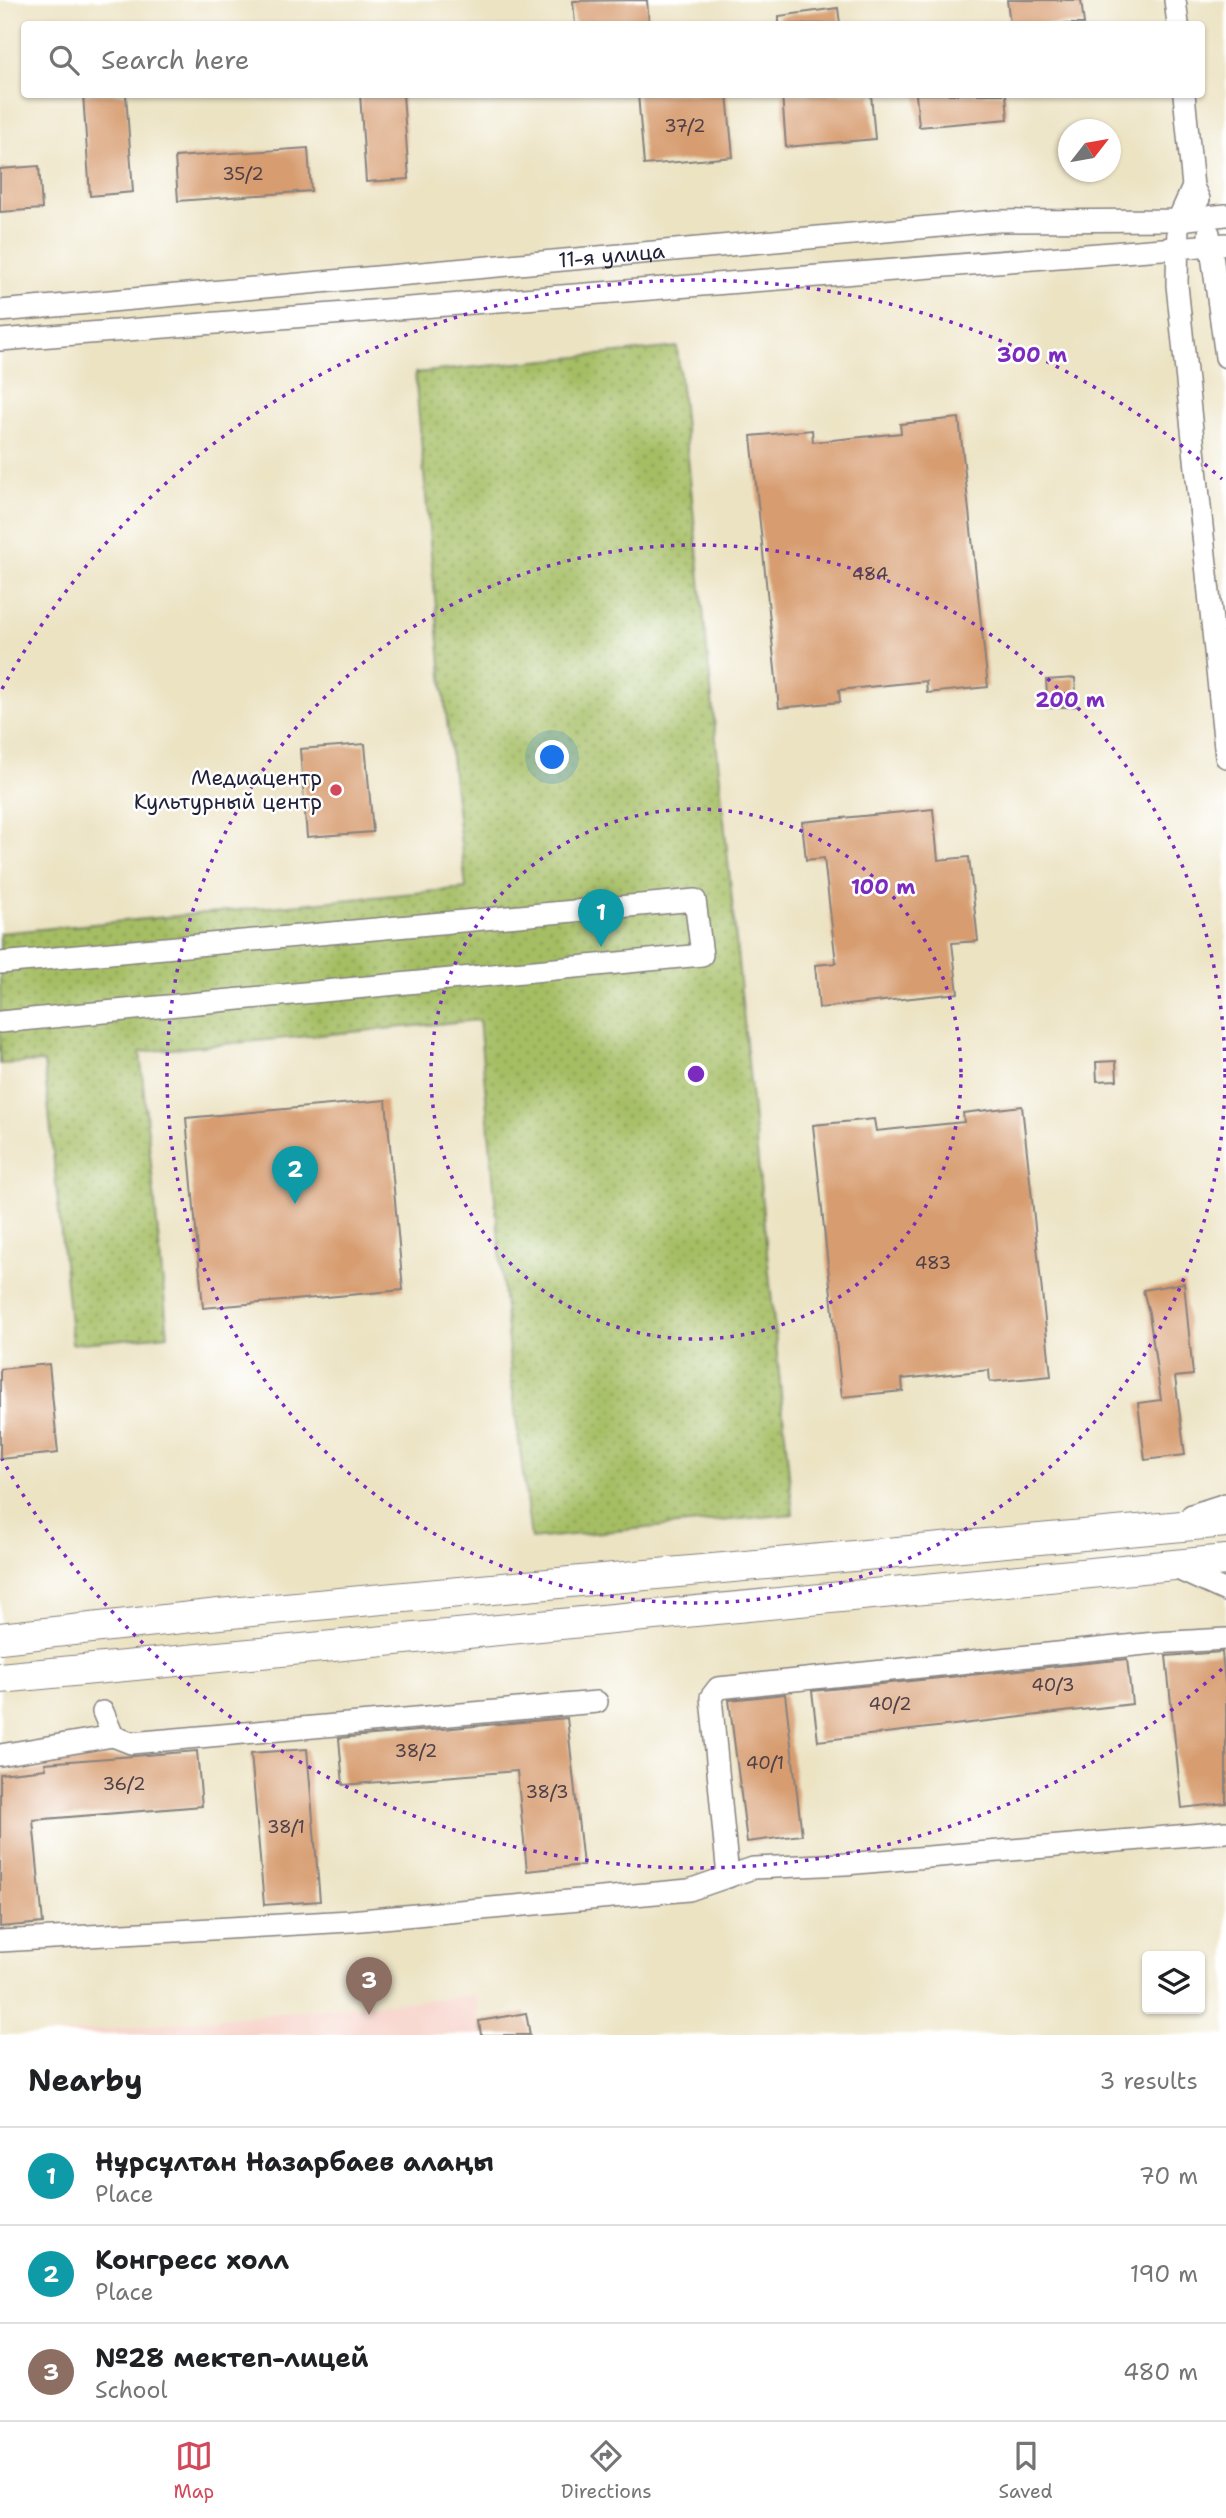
<!DOCTYPE html>
<meta charset="utf-8">
<style>
:root{--surface:#fff;--page:#f2f2f2;--text:#202124;--muted:#757577;--line:#e0e0e0;--accent:#d1495b}
body{margin:0;font-family:"Shantell Sans",sans-serif;background:var(--page);color:var(--text)}
.controls{position:absolute;right:21px;bottom:21px;display:grid;overflow:hidden;border-radius:7px;box-shadow:0 2px 5px #0004}
.controls button{width:63px;height:63px;display:grid;place-items:center;padding:0;border:0;border-bottom:2px solid var(--line);background:var(--surface);color:var(--text);font:35px sans-serif}
.compass{position:absolute;left:1058px;top:119px;width:63px;height:63px;border-radius:50%;background:var(--surface);box-shadow:0 2px 5px #0004;rotate:59deg}
.you{position:absolute;left:553px;top:758px;width:24px;height:24px;margin:-18px;border:5px solid #fff;border-radius:50%;background:#1a73e8;box-shadow:0 0 0 10px #1a73e833}
.badge{display:grid;place-items:center;width:46px;height:46px;border-radius:50%;background:var(--accent);color:#fff;font-size:23px;font-weight:700}
.pin{position:absolute;translate:-50% -58px;filter:drop-shadow(0 2px 4px #0008)}
.pin::after{content:'';position:absolute;top:37px;width:24px;height:21px;background:inherit;clip-path:polygon(0 0,100% 0,50% 100%)}
.list{margin:0;padding:0;list-style:none}
h2{display:flex;justify-content:space-between;align-items:center;height:91px;margin:0;padding:0 28px;font-size:30px}
h2 small{font-size:23px;font-weight:400;color:var(--muted)}
.list li{display:grid;grid-template-columns:46px 1fr auto;gap:21px;align-items:center;box-sizing:border-box;height:98px;padding:0 28px;border-top:2px solid var(--line)}
.list b{display:block;font-size:26px;white-space:nowrap}
.list p{margin:0;font-size:23px;white-space:nowrap;color:var(--muted)}
.list em{font-size:23px;font-style:normal;color:var(--muted)}
.icon{flex:none;width:38px;height:38px;fill:none;stroke:currentColor;stroke-width:2;stroke-linecap:round;stroke-linejoin:round}
.map{position:relative;flex:none;width:1226px;height:2035px;overflow:hidden}
.search{position:absolute;background:var(--surface);box-shadow:0 2px 5px #0004;left:21px;right:21px;top:21px;height:77px;display:flex;align-items:center;gap:18px;box-sizing:border-box;padding:0 24px;border-radius:7px;color:var(--muted);font-size:26px}
.sheet{height:385px;background:var(--surface)}
nav{display:flex;justify-content:space-around;align-items:center;box-sizing:border-box;height:98px;border-top:2px solid var(--line);background:var(--surface);font-size:19px;color:var(--muted)}
nav a{display:grid;justify-items:center;gap:4px}
nav .on{color:var(--accent)}
.map>svg:first-child{display:block}
.built{fill:#f7d1c8}
.park{fill:url(#park-dots);stroke:#647050;stroke-width:2}
.building{fill:#d79c6f}
.lines{fill:none;stroke-linecap:round;stroke-linejoin:round}
.street-casing{stroke:#87827f;stroke-width:24}
.secondary-casing{stroke:#87827f;stroke-width:32}
.street{stroke:#fff;stroke-width:21}
.secondary{stroke:#fff;stroke-width:30}
.ring{fill:none;stroke:#7b2cbf;stroke-width:3.5;stroke-dasharray:3.5 7}
.poi-dot{fill:#d1495b;stroke:#fff;stroke-width:2.5}
.labels{text-anchor:middle;stroke-width:5;stroke-linejoin:round;paint-order:stroke}
.number-label{font-size:18px;fill:#4f4048}
.street-label{font-size:21px;fill:#22223b;stroke:#fff}
.poi-label{font-size:21px;fill:#22223b;stroke:#fff;text-anchor:end}
.centre{fill:#7b2cbf;stroke:#fff;stroke-width:3.5}
.ring-label{font-size:21px;text-anchor:middle;font-weight:bold;fill:#7b2cbf;stroke:#fff;stroke-width:5;stroke-linejoin:round;paint-order:stroke}
</style>
<div class="map">
<svg width="1226" height="2035" viewBox="0 0 1226 2035">
<defs>
<pattern id="park-dots" width="8" height="8" patternUnits="userSpaceOnUse" patternTransform="scale(1.75)"><rect width="8" height="8" fill="#a5be64"/><path d="M2 2h.1M6 6h.1" fill="none" stroke="#869a54" stroke-width="1.8" stroke-linecap="round"/></pattern>
</defs>
<rect width="100%" height="100%" fill="#fff"/>
<filter id="ink" filterUnits="userSpaceOnUse"><feTurbulence type="fractalNoise" baseFrequency=".0143" numOctaves="2"/><feDisplacementMap in="SourceGraphic" scale="14" xChannelSelector="R" yChannelSelector="G"/><feConvolveMatrix kernelMatrix="1 2 1 2 8 2 1 2 1" color-interpolation-filters="sRGB"/></filter>
<filter id="wash" filterUnits="userSpaceOnUse"><feTurbulence type="fractalNoise" baseFrequency=".00686" numOctaves="4" result="noise"/><feDisplacementMap in="SourceGraphic" scale="28" xChannelSelector="R" yChannelSelector="G"/><feGaussianBlur stdDeviation="1.57" result="paint"/><feColorMatrix in="noise" values="0 0 0 0 0 0 0 0 0 0 0 0 0 0 0 0 0 1.4 0 .05"/><feComposite in="paint" operator="in"/></filter>
<g filter="url(#wash)">
<rect width="100%" height="100%" fill="#ece3c3"/>
<path class="built" d="M 476,1995 L 480,2035 L 44,2035 Z"/>
<path class="park" d="M 677,347 L 793,1514 L 531,1539 L 511,1376 L 479,1020 L 140,1052 L 168,1335 L 72,1344 L 44,1062 L 0,1064 L 0,933 L 466,888 L 443,687 L 415,373 Z"/>
<g id="blocks">
<g class="building">
<path d="M 647,0 L 649,24 L 575,24 L 573,1 Z"/>
<path d="M 1007,0 L 1081,0 L 1084,24 L 1010,24 Z"/>
<path d="M 838,8 L 840,24 L 779,24 L 779,16 Z"/>
<path d="M 83,94 L 126,94 L 133,192 L 90,196 Z"/>
<path d="M 360,94 L 403,94 L 409,179 L 366,182 Z"/>
<path d="M 638,94 L 727,94 L 733,157 L 644,165 Z"/>
<path d="M 782,94 L 871,94 L 875,139 L 786,147 Z"/>
<path d="M 916,94 L 1006,94 L 1008,119 L 919,127 Z"/>
<path d="M 308,148 L 311,191 L 178,201 L 175,157 Z"/>
<path d="M 39,166 L 42,209 L 0,212 L 0,169 Z"/>
<path d="M 959,418 L 988,687 L 927,693 L 926,681 L 839,690 L 840,702 L 779,708 L 751,436 L 812,430 L 813,442 L 901,433 L 900,424 Z"/>
<path d="M 1075,678 L 1077,706 L 1048,708 L 1046,680 Z"/>
<path d="M 365,744 L 373,832 L 307,837 L 300,749 Z"/>
<path d="M 933,809 L 938,860 L 969,857 L 978,941 L 952,943 L 958,993 L 819,1008 L 815,965 L 836,963 L 824,858 L 806,860 L 802,822 Z"/>
<path d="M 1116,1061 L 1117,1080 L 1097,1081 L 1096,1062 Z"/>
<path d="M 386,1100 L 403,1290 L 203,1308 L 186,1118 Z"/>
<path d="M 1022,1106 L 1051,1376 L 990,1382 L 989,1370 L 902,1379 L 903,1391 L 842,1397 L 813,1125 L 874,1119 L 876,1131 L 964,1122 L 963,1113 Z"/>
<path d="M 1184,1283 L 1193,1375 L 1175,1377 L 1185,1455 L 1145,1460 L 1138,1403 L 1161,1400 L 1149,1313 L 1143,1290 Z"/>
<path d="M 49,1364 L 58,1453 L 0,1459 L 0,1369 Z"/>
<path d="M 1222,1652 L 1226,1695 L 1226,1803 L 1182,1808 L 1166,1656 Z"/>
<path d="M 1127,1659 L 1132,1704 L 818,1741 L 812,1691 Z"/>
<path d="M 785,1694 L 802,1835 L 747,1842 L 729,1700 Z"/>
<path d="M 567,1718 L 583,1865 L 527,1871 L 517,1771 L 343,1785 L 339,1738 Z"/>
<path d="M 307,1749 L 320,1901 L 264,1905 L 251,1753 Z"/>
<path d="M 197,1751 L 202,1806 L 33,1820 L 43,1923 L 0,1927 L 0,1774 L 46,1769 L 45,1763 Z"/>
<path d="M 526,2013 L 530,2035 L 481,2035 L 479,2021 Z"/>
</g>
</g>
</g>
<g filter="url(#ink)">
<use href="#blocks" fill-opacity="0" stroke="#87827f" stroke-width="2"/>
<g class="lines">
<g class="street-casing">
<g id="street">
<path d="M 1175,0 L 1178,24"/>
<path d="M 1184,94 L 1193,187 L 1199,199"/>
<path d="M 1193,187 L 1178,220 L 1177,285 L 1226,757"/>
<path d="M 1209,233 L 1226,357"/>
<path id="s1" d="M 0,311 L 996,221 L 1178,220 L 1226,215"/>
<path d="M 0,340 L 1226,244"/>
<path d="M 0,963 L 695,900 L 702,955 L 0,1022"/>
<path d="M 1192,1515 L 1226,1504"/>
<path d="M 1173,1567 L 1226,1591"/>
<path d="M 103,1712 L 113,1736 L 131,1743 L 597,1702"/>
<path d="M 0,1755 L 113,1736"/>
<path d="M 728,1877 L 711,1697 L 718,1688 L 1155,1643 L 1226,1639"/>
<path d="M 0,1941 L 350,1921 L 689,1890 L 753,1868 L 845,1864 L 1226,1832"/>
</g>
</g>
<g class="secondary-casing">
<g id="secondary">
<path d="M 0,1638 L 219,1614 L 1226,1522"/>
<path d="M 0,1678 L 1226,1560"/>
</g>
</g>
<use href="#street" class="street"/>
<use href="#secondary" class="secondary"/>
</g>
</g>
<g class="ring">
<circle cx="696" cy="1074" r="265"/>
<circle cx="696" cy="1074" r="529"/>
<path d="M1222 1669A794 794 0 0 1 2 1459M2 689A794 794 0 0 1 1222 479"/>
</g>
<circle class="poi-dot" cx="336" cy="790" r="7"/>
<g class="labels">
<g class="number-label">
<text x="685" y="132">37/2</text>
<text x="243" y="180">35/2</text>
<text x="870" y="580">484</text>
<text x="933" y="1269">483</text>
<text x="1053" y="1691">40/3</text>
<text x="890" y="1710">40/2</text>
<text x="416" y="1757">38/2</text>
<text x="765" y="1769">40/1</text>
<text x="124" y="1790">36/2</text>
<text x="547" y="1798">38/3</text>
<text x="286" y="1833">38/1</text>
</g>
<g class="street-label">
<text dy="7" stroke="none"><textPath href="#s1" startOffset="614">11-я улица</textPath></text>
</g>
<g class="poi-label">
<text x="322" y="785">Медиацентр<tspan x="322" dy="24">Культурный центр</tspan></text>
</g>
</g>
<circle cx="696" cy="1074" r="10" class="centre"/>
<g class="ring-label">
<text x="1032" y="362">300 m</text>
<text x="1070" y="707">200 m</text>
<text x="883" y="894">100 m</text>
</g>
</svg>
<div class="controls">
<button><svg class="icon" aria-label="layers" viewBox="0 0 24 24"><path d="M12 4l9 5-9 5-9-5zM3 14l9 5 9-5"/></svg></button>
</div>
<svg class="compass" viewBox="-18 -18 36 36"><path d="M0-13l5 13h-10z" fill="#e53935"/><path d="M0 13l5-13h-10z" fill="#757577"/></svg>
<div class="you"></div>
<div class="pin badge" style="left:601px;top:947px;background:#0f9aa8">1</div>
<div class="pin badge" style="left:295px;top:1204px;background:#0f9aa8">2</div>
<div class="pin badge" style="left:369px;top:2015px;background:#8d6e63">3</div>
<div class="search"><svg class="icon" aria-label="search" viewBox="0 0 24 24"><circle cx="10" cy="10" r="6"/><path d="M15 15l6 6"/></svg>Search here</div>
</div>
<section class="sheet">
<h2>Nearby<small>3 results</small></h2>
<ul class="list">
<li><span class="badge" style="background:#0f9aa8">1</span><div><b>Нұрсұлтан Назарбаев алаңы</b><p>Place</p></div><em>70 m</em></li>
<li><span class="badge" style="background:#0f9aa8">2</span><div><b>Конгресс холл</b><p>Place</p></div><em>190 m</em></li>
<li><span class="badge" style="background:#8d6e63">3</span><div><b>№28 мектеп-лицей</b><p>School</p></div><em>480 m</em></li>
</ul>
</section>
<nav>
<a class="on"><svg class="icon" aria-label="map" viewBox="0 0 24 24"><path d="M3 6l6-2 6 2 6-2v14l-6 2-6-2-6 2zM9 4v14M15 6v14"/></svg>Map</a>
<a><svg class="icon" aria-label="directions" viewBox="0 0 24 24"><path d="M12 3l9 9-9 9-9-9zM9 14v-3h6M13 9l2 2-2 2"/></svg>Directions</a>
<a><svg class="icon" aria-label="saved" viewBox="0 0 24 24"><path d="M7 4h10v16l-5-4-5 4z"/></svg>Saved</a>
</nav>
